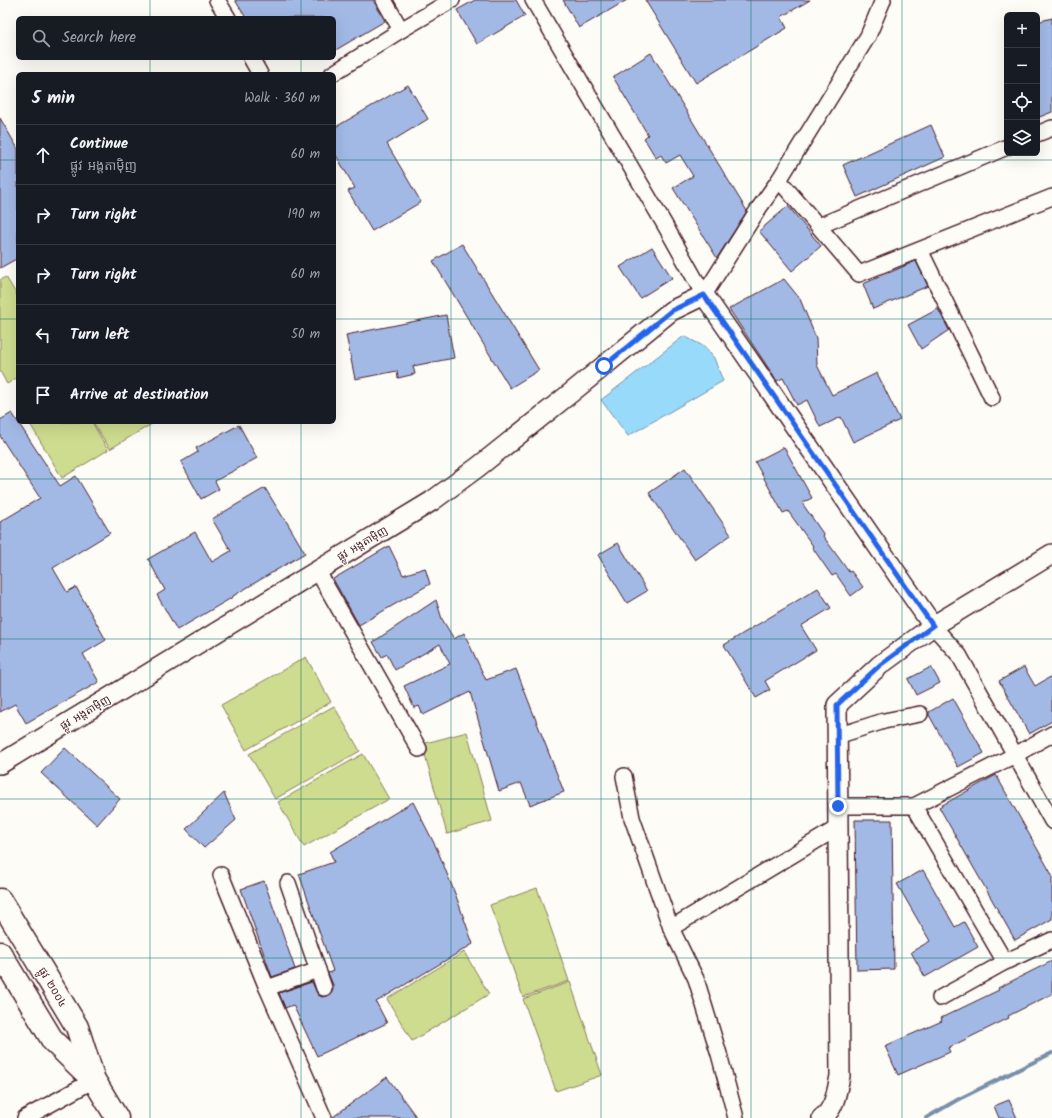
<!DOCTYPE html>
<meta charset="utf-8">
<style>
:root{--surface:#171b24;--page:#242831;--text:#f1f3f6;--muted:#9ea1a6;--line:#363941}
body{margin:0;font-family:Kalam,"Noto Sans Khmer",sans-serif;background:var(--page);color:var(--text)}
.controls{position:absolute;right:12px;top:12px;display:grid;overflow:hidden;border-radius:6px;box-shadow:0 4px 16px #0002}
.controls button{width:36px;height:36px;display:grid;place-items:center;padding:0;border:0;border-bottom:1px solid var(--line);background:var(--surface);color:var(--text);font:20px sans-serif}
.stop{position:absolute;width:12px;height:12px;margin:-9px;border:3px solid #2563eb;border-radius:50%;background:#fff}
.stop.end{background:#2563eb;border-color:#fff;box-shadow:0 1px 4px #0008}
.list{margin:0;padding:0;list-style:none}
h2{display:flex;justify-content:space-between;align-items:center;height:52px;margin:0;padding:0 16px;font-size:17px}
h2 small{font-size:13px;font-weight:400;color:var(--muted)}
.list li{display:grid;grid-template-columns:26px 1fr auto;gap:12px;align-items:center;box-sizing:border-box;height:60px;padding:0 16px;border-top:1px solid var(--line)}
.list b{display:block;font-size:15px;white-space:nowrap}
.list p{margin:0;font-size:13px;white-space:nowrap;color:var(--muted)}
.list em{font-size:13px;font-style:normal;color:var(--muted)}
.icon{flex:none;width:22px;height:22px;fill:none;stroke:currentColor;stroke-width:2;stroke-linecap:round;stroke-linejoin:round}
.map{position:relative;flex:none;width:1052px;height:1118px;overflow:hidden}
.search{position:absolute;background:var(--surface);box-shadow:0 4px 16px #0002;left:16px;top:16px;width:320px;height:44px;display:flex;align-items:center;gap:10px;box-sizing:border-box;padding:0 14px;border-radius:6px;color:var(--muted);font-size:15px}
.panel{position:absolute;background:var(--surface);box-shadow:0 4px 16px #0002;left:16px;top:72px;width:320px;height:352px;border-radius:6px}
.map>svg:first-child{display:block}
.green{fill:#cedc8f;stroke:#8c7e5d}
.water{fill:#98dafa;stroke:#798fa7}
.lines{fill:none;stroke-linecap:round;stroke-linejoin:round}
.stream{stroke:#798fa7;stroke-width:4}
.building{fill:#a2b9e6;stroke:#4a1f2b}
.minor-casing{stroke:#4a1f2b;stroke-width:18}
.tertiary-casing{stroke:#4a1f2b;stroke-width:22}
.secondary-casing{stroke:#4a1f2b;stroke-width:25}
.minor{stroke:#fdfcf7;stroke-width:15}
.tertiary{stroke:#fdfcf7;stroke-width:19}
.secondary{stroke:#fdfcf7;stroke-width:22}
.route{stroke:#2563eb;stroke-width:5}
.grid{fill:none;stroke:#0f766e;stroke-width:1;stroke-opacity:0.55}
.labels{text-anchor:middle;stroke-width:3;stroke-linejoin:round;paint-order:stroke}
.street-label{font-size:11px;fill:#4a1f2b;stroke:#fdfcf7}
</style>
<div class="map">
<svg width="1052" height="1118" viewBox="0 0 1052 1118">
<rect width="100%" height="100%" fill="#fdfcf7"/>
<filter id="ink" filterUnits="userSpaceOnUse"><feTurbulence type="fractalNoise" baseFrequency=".025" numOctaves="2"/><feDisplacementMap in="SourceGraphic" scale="8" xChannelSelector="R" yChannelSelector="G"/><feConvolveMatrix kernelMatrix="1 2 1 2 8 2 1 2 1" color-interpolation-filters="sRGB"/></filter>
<g filter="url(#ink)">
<g class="green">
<path d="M 6,277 L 18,297 L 18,377 L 7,384 L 0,371 L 0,280 Z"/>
<path d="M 29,422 L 92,422 L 108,450 L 62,478 Z"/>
<path d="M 93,422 L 155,422 L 110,449 Z"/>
<path d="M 306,657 L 331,702 L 246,750 L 221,705 Z"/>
<path d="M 334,706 L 360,751 L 275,799 L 249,754 Z"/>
<path d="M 467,732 L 492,821 L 447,834 L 422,744 Z"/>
<path d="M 363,754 L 389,799 L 304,847 L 278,802 Z"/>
<path d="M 537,888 L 569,981 L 523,997 L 490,905 Z"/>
<path d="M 464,952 L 489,994 L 412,1041 L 387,999 Z"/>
<path d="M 570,982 L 602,1075 L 556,1091 L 523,999 Z"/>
</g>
<path class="water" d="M 684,336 L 705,347 L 714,358 L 723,381 L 628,436 L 601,400 Z"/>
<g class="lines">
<path class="stream" d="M 926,1118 L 957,1100 L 1052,1053"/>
</g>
<g class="building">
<path d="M 235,0 L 373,0 L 385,21 L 334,51 L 334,18 L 246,18 Z"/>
<path d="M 475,0 L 516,0 L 525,16 L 477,44 L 457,10 Z"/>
<path d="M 563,0 L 627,0 L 579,28 Z"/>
<path d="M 645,0 L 810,0 L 781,17 L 787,28 L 696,83 Z"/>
<path d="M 1052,18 L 1052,112 L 1037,118 L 1037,22 Z"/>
<path d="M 651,53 L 747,211 L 717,258 L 673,188 L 693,176 L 680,155 L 666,163 L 661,155 L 656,158 L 644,138 L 648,135 L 613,77 Z"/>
<path d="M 408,85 L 428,119 L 387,144 L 421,202 L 372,231 L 348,191 L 355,188 L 334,152 L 334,128 Z"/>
<path d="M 0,118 L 18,149 L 18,258 L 0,268 Z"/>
<path d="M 931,125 L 945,157 L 857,197 L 843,165 Z"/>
<path d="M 788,206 L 821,246 L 792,271 L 759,231 Z"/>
<path d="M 462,244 L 539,370 L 510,388 L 433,261 Z"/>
<path d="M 652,247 L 672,278 L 640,298 L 620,267 Z"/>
<path d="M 916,261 L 928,286 L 873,309 L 863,284 Z"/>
<path d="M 784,279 L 800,299 L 816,338 L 817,365 L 832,395 L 877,373 L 900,420 L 853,442 L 841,417 L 820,427 L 807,400 L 797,405 L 783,378 L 777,381 L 729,309 Z"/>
<path d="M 938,309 L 949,330 L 921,349 L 908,325 Z"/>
<path d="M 446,315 L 454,358 L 413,366 L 415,374 L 398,378 L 397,371 L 355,379 L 346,335 Z"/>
<path d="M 12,413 L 60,486 L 76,476 L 110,533 L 53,568 L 67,592 L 76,587 L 106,640 L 83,654 L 99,682 L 26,723 L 15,704 L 0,712 L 0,522 L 40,498 L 0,436 L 0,420 Z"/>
<path d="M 239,425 L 257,458 L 215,481 L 219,489 L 201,499 L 181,462 L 198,452 L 196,448 Z"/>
<path d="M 784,447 L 812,498 L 802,503 L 824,535 L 823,536 L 849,572 L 851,571 L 863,587 L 851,596 L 836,574 L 832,576 L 812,547 L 813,546 L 788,511 L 783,513 L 755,462 Z"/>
<path d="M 685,468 L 731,535 L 695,560 L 649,493 Z"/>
<path d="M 265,488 L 284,519 L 285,519 L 305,553 L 233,596 L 233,597 L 177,630 L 157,595 L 165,590 L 148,559 L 195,532 L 212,562 L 231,551 L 212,519 Z"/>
<path d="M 618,543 L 647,591 L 627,603 L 598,555 Z"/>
<path d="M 389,546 L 403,575 L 425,568 L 430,584 L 359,625 L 333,579 Z"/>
<path d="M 818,588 L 831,608 L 801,626 L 816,650 L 765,681 L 770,690 L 756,698 L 724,645 Z"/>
<path d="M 436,600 L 442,619 L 454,639 L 464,633 L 486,680 L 516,669 L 564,792 L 530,805 L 521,783 L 499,791 L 470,692 L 423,715 L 419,706 L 414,708 L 404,686 L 450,664 L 440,644 L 395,670 L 387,654 L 382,657 L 373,642 Z"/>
<path d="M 931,667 L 940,683 L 916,695 L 908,679 Z"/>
<path d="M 1024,667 L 1035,686 L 1052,676 L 1052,721 L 1029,734 L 999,681 Z"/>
<path d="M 953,698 L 984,753 L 958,767 L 929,715 L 929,712 Z"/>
<path d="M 65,748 L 120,799 L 97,825 L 41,773 Z"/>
<path d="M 996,775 L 1052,875 L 1052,919 L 1015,940 L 939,807 Z"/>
<path d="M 224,793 L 236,820 L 204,848 L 186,829 Z"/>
<path d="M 413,802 L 437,849 L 456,896 L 473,944 L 376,1002 L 387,1023 L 317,1056 L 293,1005 L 285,1008 L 279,993 L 312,982 L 316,991 L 318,995 L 322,997 L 327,996 L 331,994 L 333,989 L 333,985 L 328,973 L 333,971 L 299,874 L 334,862 L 330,852 Z"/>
<path d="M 855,820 L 892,820 L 894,969 L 857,970 Z"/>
<path d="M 923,870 L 955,927 L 964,922 L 978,947 L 925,977 L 911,952 L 930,941 L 897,884 Z"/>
<path d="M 264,881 L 295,969 L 272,977 L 241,889 Z"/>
<path d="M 1052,961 L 1052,994 L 1008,1016 L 1009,1018 L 948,1048 L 950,1052 L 898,1075 L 885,1046 L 942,1021 L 941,1018 L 999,990 L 998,988 Z"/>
<path d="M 387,1077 L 417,1118 L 333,1118 L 333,1117 Z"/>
<path d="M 1009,1100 L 1017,1118 L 999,1118 L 994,1106 Z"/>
</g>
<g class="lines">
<g class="minor-casing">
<g id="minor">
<path d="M 217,0 L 228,18"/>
<path d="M 384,0 L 401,30"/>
<path d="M 533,0 L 666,227 L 704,295 L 759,208 L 779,180 L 868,36 L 883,0"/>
<path d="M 251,58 L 260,74"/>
<path d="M 332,74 L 401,30 L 452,0"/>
<path d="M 1037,134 L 1052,128"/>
<path d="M 779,180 L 859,274 L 1052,197"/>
<path d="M 819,226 L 1007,147"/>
<path d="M 920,250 L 992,398"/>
<path d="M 317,570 L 419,749"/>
<path d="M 933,626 L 959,655 L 1052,821"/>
<path d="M 837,736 L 884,721 L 920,714"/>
<path d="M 624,776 L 632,818 L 671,928 L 696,979 L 719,1054 L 736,1118"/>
<path d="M 838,806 L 914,806 L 1015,755 L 1052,734"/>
<path d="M 914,806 L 1005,962"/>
<path d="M 221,875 L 267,988 L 324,1118"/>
<path d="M 288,883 L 324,988"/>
<path d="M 671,928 L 839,827"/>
<path d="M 267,988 L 318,970"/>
<path d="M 940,998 L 1005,962 L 1052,940"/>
<path d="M 25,1118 L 94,1080"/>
</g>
</g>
<g class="tertiary-casing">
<g id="tertiary">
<path d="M 0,764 L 432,501 L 478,467 L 572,392 L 671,311 L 704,295 L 933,626"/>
<path d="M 822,1118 C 835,1109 837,1090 840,1076 L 837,705 L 880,665 L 933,626 L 1052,554"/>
</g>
</g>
<g class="secondary-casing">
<g id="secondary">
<path d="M 0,900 L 77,1027 L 94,1080 L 117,1118"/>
<path d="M 0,953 L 53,1041 L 91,1078"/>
</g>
</g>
<use href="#minor" class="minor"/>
<use href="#tertiary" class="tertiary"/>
<use href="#secondary" class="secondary"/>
</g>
</g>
<g class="lines" filter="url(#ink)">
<path class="route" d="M 604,366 L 671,311 L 704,295 L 933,626 L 880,665 L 837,705 L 838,806"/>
</g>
<path class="grid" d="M 150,0 L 150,18M 301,0 L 301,18M 451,0 L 451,1118M 601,0 L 601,1118M 751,0 L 751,1118M 902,0 L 902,1118M 150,58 L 150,74M 301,58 L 301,74M 0,160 L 18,160M 334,160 L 1052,160M 0,319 L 18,319M 334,319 L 1052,319M 150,422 L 150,1118M 301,422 L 301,1118M 0,479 L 1052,479M 0,639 L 1052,639M 0,799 L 1052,799M 0,958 L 1052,958"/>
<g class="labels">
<g class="street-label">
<text transform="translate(362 543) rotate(-31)" y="4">ផ្លូវ អង្តតាម៉ិញ</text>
<text transform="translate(85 712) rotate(-31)" y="4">ផ្លូវ អង្តតាម៉ិញ</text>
<text transform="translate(53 987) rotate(59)" y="4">ផ្លូវ ២០០៤</text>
</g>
</g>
</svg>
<div class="controls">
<button>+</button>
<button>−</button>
<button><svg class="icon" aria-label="locate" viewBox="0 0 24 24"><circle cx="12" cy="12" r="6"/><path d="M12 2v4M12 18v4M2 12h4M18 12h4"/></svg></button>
<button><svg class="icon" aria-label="layers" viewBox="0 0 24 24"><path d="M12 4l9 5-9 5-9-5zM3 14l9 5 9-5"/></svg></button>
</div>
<div class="stop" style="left:604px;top:366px"></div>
<div class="stop end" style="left:838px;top:806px"></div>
<div class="search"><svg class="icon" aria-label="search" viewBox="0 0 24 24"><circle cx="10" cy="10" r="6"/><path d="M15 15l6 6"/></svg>Search here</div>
<section class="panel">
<h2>5 min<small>Walk · 360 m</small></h2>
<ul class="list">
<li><svg class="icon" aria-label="ahead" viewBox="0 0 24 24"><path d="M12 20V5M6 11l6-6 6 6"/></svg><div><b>Continue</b><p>ផ្លូវ អង្តតាម៉ិញ</p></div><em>60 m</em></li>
<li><svg class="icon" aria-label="right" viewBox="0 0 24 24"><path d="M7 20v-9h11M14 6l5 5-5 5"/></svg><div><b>Turn right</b></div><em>190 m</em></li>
<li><svg class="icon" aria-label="right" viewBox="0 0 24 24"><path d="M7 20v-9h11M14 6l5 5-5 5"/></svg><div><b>Turn right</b></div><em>60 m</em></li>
<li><svg class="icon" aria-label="left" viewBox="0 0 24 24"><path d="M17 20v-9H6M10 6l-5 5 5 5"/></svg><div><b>Turn left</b></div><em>50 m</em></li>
<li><svg class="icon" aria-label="arrive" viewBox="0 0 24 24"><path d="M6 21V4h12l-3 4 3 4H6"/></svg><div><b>Arrive at destination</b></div></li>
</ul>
</section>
</div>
